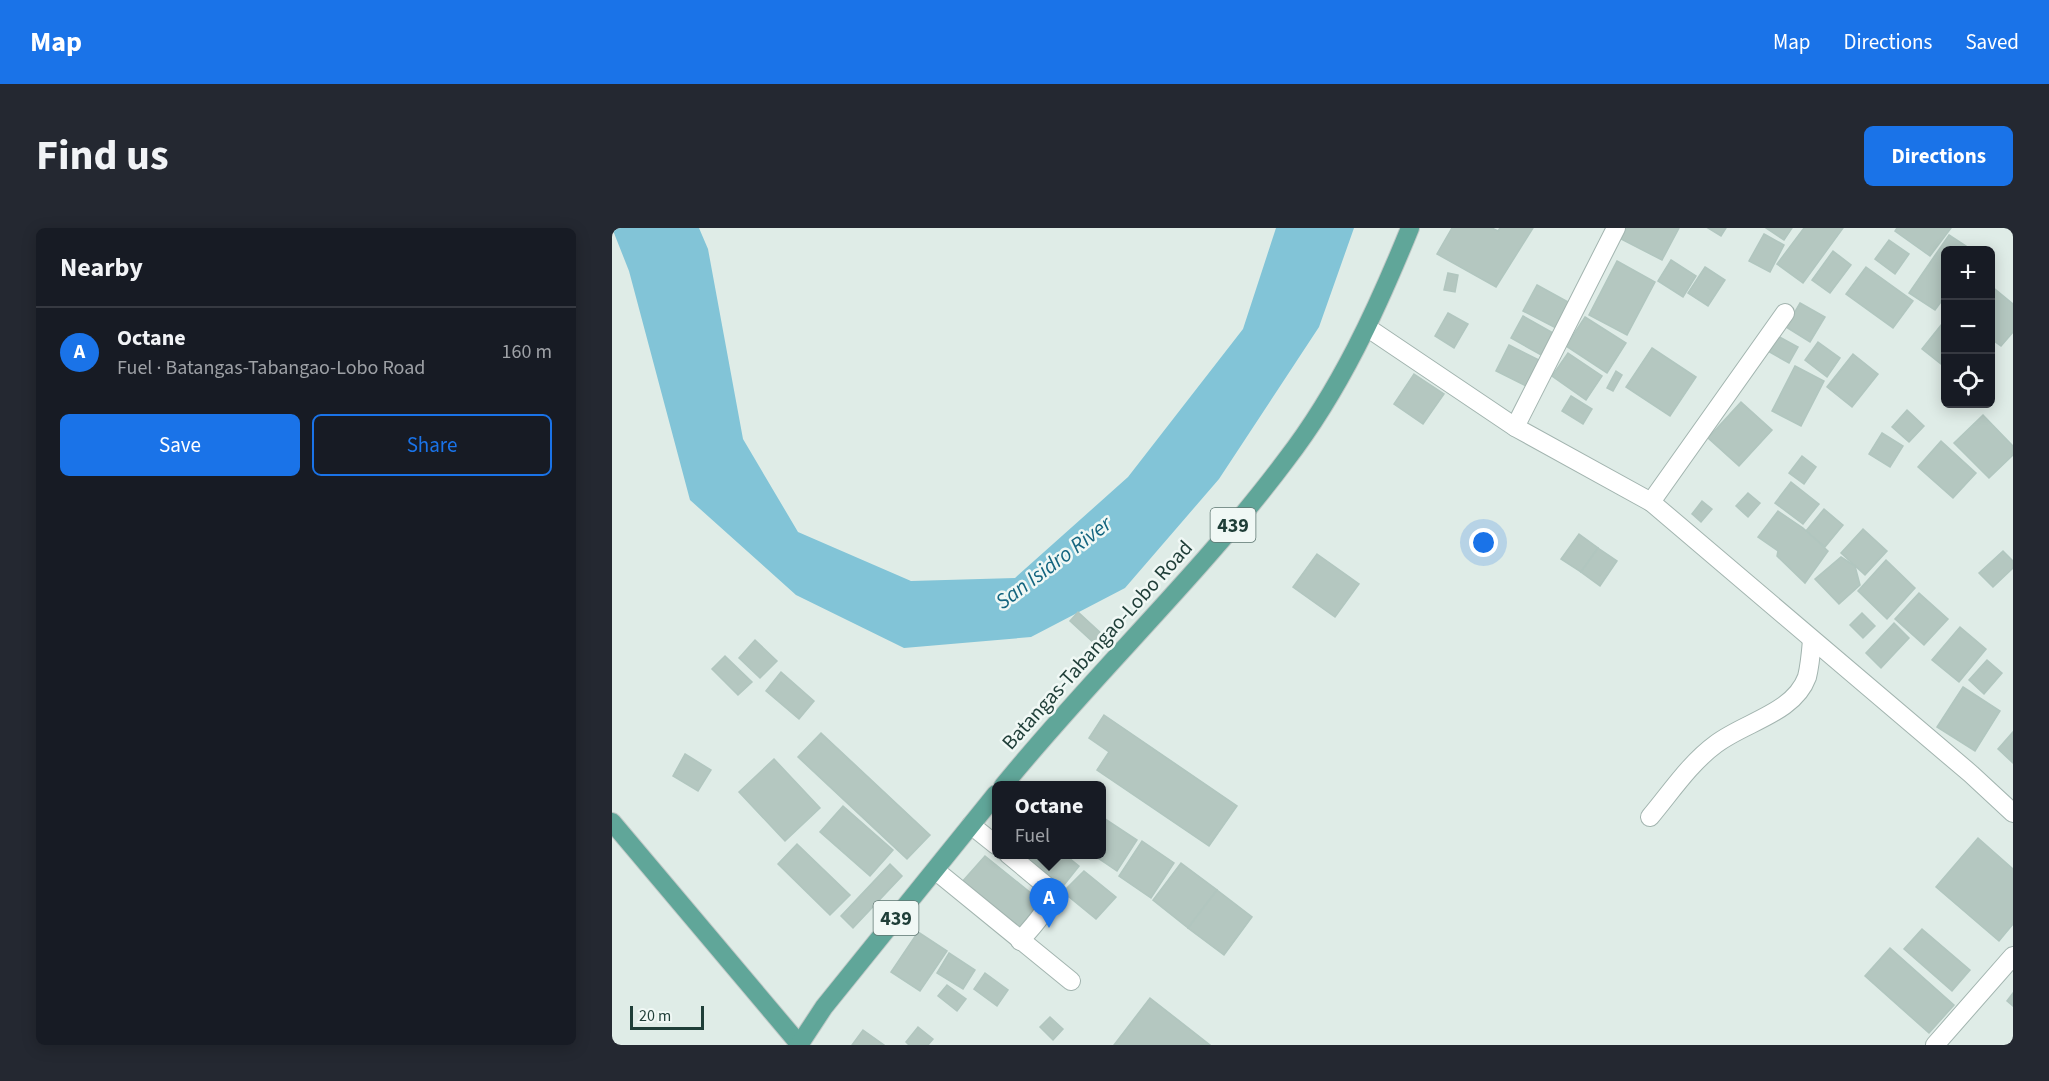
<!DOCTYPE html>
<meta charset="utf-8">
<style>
:root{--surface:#171b24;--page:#242831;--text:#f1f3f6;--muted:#9ea1a6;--line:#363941;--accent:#1a73e8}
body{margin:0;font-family:"Source Sans 3",sans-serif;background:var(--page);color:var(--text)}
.controls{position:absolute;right:18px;top:18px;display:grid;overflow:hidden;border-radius:9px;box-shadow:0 3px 15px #0003}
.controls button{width:54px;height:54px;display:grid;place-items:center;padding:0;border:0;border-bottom:2px solid var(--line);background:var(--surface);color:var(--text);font:30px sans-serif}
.scale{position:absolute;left:18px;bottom:15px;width:74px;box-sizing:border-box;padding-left:6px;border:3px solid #1f3e38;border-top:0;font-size:16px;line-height:21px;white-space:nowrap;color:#1f3e38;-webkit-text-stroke:4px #f0f8f5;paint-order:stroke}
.you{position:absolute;left:872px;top:315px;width:21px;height:21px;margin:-15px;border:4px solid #fff;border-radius:50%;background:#1a73e8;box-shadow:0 0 0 9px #1a73e833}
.badge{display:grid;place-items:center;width:39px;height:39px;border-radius:50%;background:var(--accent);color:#fff;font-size:20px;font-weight:700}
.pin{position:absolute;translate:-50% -50px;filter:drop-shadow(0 2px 3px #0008)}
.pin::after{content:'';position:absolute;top:32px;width:21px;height:18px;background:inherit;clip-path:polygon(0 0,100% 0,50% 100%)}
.popup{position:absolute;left:380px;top:553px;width:114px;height:78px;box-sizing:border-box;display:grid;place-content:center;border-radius:9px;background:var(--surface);filter:drop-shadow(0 2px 4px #0005);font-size:20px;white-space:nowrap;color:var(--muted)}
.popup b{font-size:22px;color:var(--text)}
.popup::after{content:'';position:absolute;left:50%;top:100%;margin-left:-12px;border:12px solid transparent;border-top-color:var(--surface)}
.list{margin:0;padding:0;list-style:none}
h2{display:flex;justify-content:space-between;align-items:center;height:78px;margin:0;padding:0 24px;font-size:26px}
h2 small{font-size:20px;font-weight:400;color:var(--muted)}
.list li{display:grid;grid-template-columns:39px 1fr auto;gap:18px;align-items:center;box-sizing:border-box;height:90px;padding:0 24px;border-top:2px solid var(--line)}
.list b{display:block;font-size:22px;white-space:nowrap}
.list p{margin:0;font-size:20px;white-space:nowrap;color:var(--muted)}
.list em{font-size:20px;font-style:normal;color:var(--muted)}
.actions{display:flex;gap:12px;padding:18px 24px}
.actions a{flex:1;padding:14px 0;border:2px solid var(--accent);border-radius:9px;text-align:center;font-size:21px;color:var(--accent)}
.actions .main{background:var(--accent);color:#fff}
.icon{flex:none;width:33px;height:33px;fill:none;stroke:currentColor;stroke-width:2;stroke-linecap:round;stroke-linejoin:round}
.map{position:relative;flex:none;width:1401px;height:817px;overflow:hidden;border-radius:9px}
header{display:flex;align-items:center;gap:36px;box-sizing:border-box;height:84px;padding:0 30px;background:var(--accent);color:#fff}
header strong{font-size:28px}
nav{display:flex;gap:33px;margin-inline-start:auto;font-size:21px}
.intro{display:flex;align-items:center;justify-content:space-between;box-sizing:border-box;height:144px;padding:0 36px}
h1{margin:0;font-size:42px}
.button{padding:15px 27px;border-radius:9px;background:var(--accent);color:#fff;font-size:21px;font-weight:700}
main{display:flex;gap:36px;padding:0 36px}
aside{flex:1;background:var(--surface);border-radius:9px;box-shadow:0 3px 15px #0003}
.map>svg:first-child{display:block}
.water{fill:#82c4d7}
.building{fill:#b4c7c0;stroke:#b1c6bf;stroke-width:1.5}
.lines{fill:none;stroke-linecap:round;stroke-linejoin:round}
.minor-casing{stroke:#a2b4af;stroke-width:20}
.major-casing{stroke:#c0c9c7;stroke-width:20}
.minor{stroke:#fff;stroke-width:18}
.major{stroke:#60a699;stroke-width:18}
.labels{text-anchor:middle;stroke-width:5;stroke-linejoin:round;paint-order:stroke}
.shield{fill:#f0f8f5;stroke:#5e7671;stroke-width:1.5}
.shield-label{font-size:20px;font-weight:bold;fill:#1f3e38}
.street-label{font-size:21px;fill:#1f3e38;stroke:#f0f8f5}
.water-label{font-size:22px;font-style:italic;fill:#14657f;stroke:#f0f8f5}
</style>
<header>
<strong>Map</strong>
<nav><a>Map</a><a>Directions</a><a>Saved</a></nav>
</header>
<div class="intro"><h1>Find us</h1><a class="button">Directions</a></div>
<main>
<aside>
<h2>Nearby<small></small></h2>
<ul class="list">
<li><span class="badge">A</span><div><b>Octane</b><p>Fuel · Batangas-Tabangao-Lobo Road</p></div><em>160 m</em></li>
</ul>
<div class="actions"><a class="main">Save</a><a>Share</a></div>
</aside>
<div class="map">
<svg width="1401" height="817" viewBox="0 0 1401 817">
<rect width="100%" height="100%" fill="#dfece7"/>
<path class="water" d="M 0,0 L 87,0 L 96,21 L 131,211 L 186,304 L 299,353 L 403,350 L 516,249 L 631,101 L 664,0 L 742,0 L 707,99 L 607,251 L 513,360 L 419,409 L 292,420 L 184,367 L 78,272 L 17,43 Z"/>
<g class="building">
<path d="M 840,0 L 880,0 L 886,3 L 888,0 L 921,0 L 884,59 L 825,26 Z"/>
<path d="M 1015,0 L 1067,0 L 1050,32 L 1009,11 Z"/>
<path d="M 1096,0 L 1114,0 L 1109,8 Z"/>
<path d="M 1154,0 L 1180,0 L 1172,12 Z"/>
<path d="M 1192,0 L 1231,0 L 1191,55 L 1165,36 Z"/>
<path d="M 1285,0 L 1339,0 L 1318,28 L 1283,3 Z"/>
<path d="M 1152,6 L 1172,17 L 1158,44 L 1137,33 Z"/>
<path d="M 1337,7 L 1360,22 L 1334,22 L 1334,67 L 1323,82 L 1297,65 Z"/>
<path d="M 1277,12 L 1297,26 L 1283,46 L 1263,31 Z"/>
<path d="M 1221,23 L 1239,37 L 1218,65 L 1200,52 Z"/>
<path d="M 1059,32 L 1084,48 L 1071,69 L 1046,53 Z"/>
<path d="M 1005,33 L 1043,54 L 1015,107 L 977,87 Z"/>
<path d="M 1093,39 L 1113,52 L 1096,78 L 1076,65 Z"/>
<path d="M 1254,39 L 1301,73 L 1281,100 L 1234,66 Z"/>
<path d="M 836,45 L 846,47 L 843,64 L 832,62 Z"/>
<path d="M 925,57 L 958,75 L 944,100 L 911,83 Z"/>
<path d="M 1378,57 L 1401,76 L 1401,104 L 1389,118 L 1378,110 Z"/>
<path d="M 1188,75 L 1213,89 L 1198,114 L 1174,99 Z"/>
<path d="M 836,85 L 856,96 L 842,120 L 823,108 Z"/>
<path d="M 911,88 L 943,106 L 931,128 L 899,110 Z"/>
<path d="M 973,89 L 1014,115 L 995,145 L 954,118 Z"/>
<path d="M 1334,91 L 1334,140 L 1310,121 Z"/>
<path d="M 1162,106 L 1186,119 L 1177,135 L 1154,122 Z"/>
<path d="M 1206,114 L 1228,130 L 1215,149 L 1193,132 Z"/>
<path d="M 897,117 L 931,134 L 918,160 L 884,143 Z"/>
<path d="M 1040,120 L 1084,149 L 1058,188 L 1014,159 Z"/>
<path d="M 956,125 L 990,148 L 974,172 L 940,148 Z"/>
<path d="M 1241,126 L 1266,146 L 1240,179 L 1215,159 Z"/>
<path d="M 1183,138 L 1212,153 L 1189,198 L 1160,183 Z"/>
<path d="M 1004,143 L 1010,147 L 1001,163 L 995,160 Z"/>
<path d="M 802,146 L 832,166 L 811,196 L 782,176 Z"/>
<path d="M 959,168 L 980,181 L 971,196 L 950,183 Z"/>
<path d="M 1129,174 L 1160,202 L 1127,238 L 1096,210 Z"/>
<path d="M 1295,182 L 1312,198 L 1297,214 L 1280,199 Z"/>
<path d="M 1371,187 L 1401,218 L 1401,227 L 1377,250 L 1342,215 Z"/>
<path d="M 1270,205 L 1291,218 L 1278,239 L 1257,226 Z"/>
<path d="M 1329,213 L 1364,245 L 1341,270 L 1306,239 Z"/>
<path d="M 1190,228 L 1204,239 L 1192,256 L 1177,245 Z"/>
<path d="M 1179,254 L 1207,276 L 1191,296 L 1163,275 Z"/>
<path d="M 1136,265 L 1148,275 L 1136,289 L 1124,278 Z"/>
<path d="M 1090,273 L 1100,281 L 1089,294 L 1080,286 Z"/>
<path d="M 1212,281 L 1231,297 L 1213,319 L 1194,303 Z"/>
<path d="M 1166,283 L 1191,300 L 1216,323 L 1193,355 L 1165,328 L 1166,323 L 1146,309 Z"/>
<path d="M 1251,301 L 1275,323 L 1253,347 L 1229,325 Z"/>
<path d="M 967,306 L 986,320 L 969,344 L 949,331 Z"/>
<path d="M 986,320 L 1005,333 L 988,358 L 969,344 Z"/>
<path d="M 1391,323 L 1401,333 L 1401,340 L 1381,359 L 1367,345 Z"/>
<path d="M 705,326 L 747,356 L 723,389 L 681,359 Z"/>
<path d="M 1229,329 L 1243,338 L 1248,357 L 1227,376 L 1203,351 Z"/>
<path d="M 1274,332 L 1303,360 L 1275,391 L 1246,363 Z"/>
<path d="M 1307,365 L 1336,391 L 1312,417 L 1283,391 Z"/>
<path d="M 466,384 L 491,407 L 483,416 L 458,393 Z"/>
<path d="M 1250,385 L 1263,398 L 1251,410 L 1238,397 Z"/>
<path d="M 1282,395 L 1297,410 L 1269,440 L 1254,425 Z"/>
<path d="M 1348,399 L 1374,421 L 1347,454 L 1320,432 Z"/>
<path d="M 143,412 L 165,433 L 148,450 L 127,430 Z"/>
<path d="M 113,428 L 140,454 L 126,467 L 100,441 Z"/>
<path d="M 1375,432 L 1390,445 L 1372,466 L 1357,452 Z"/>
<path d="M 169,444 L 202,473 L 187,491 L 154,463 Z"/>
<path d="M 1351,459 L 1388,483 L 1363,523 L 1325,499 Z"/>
<path d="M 492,487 L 625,578 L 597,618 L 485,542 L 497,524 L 477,510 Z"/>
<path d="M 1401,504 L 1401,535 L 1386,521 Z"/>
<path d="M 209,505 L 318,607 L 295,631 L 186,529 Z"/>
<path d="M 73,526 L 99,542 L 86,563 L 61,548 Z"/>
<path d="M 162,531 L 208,580 L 173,613 L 127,564 Z"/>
<path d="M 231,578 L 281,622 L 258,648 L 208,604 Z"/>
<path d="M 490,589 L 525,612 L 505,643 L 480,626 L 490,626 Z"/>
<path d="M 1366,610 L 1401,641 L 1401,696 L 1387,713 L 1324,659 Z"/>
<path d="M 530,613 L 562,635 L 539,670 L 507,648 Z"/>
<path d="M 185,616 L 238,667 L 218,687 L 166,636 Z"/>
<path d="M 404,626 L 452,626 L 467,638 L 448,662 Z"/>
<path d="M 373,628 L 430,674 L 405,702 L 350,654 Z"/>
<path d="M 569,635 L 605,662 L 576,700 L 541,672 Z"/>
<path d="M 278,636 L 290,648 L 241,700 L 229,688 Z"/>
<path d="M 472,643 L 504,669 L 484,691 L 451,664 Z"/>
<path d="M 605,662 L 640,689 L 612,727 L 576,700 Z"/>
<path d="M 1310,701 L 1358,742 L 1340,763 L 1292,721 Z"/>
<path d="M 306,704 L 335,723 L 308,763 L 279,744 Z"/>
<path d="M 1278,720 L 1342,777 L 1317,805 L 1253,748 Z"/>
<path d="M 337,725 L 363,742 L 351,761 L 325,745 Z"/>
<path d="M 373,745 L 396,762 L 385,778 L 362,761 Z"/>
<path d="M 335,757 L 354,771 L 345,783 L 326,768 Z"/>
<path d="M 1401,765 L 1401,778 L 1395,773 Z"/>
<path d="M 538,770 L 598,817 L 502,817 Z"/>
<path d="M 438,789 L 451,801 L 441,812 L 428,799 Z"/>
<path d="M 306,799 L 321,811 L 316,817 L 297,817 L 294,814 Z"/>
<path d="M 251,802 L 272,817 L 240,817 Z"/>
</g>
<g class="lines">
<g class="minor-casing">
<g id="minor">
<path d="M 756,100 L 903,199 L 1039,274 L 1359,546 L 1401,585"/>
<path d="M 903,199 L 1004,0"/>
<path d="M 1039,274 L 1173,85"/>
<path d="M 1038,589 C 1059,564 1078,535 1104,516 C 1133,494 1182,485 1195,449 C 1198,437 1199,424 1200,412"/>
<path d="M 359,597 L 384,617"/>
<path d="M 396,626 L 438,661 C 439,682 420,698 408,713"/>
<path d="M 323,642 L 459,753"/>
<path d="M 1323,817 L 1401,728"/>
</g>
</g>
<g class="major-casing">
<g id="major">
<path d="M 391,558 C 482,446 588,347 674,232 C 728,162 765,81 798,0"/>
<path d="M 0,594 L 188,817"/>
<path d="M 187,817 L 212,779 L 384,566"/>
</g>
</g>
<use href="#minor" class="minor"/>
<use href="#major" class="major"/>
</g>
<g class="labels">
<g class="shield">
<rect x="598.5" y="280" width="45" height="34" rx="4.5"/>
<rect x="261.5" y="673" width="45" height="34" rx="4.5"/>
</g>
<g class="shield-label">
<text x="621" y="304">439</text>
<text x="284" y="697">439</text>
</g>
<g class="street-label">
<text transform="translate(485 417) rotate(-48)" y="7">Batangas-Tabangao-Lobo Road</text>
</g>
<g class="water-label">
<text transform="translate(441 334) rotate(-37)" y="8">San Isidro River</text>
</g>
</g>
</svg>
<div class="controls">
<button>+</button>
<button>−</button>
<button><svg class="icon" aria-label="locate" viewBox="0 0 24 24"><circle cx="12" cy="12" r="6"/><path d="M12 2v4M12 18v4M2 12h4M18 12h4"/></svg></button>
</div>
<div class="scale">20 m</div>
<div class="you"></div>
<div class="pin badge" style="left:437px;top:700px">A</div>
<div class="popup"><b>Octane</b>Fuel</div>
</div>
</main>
